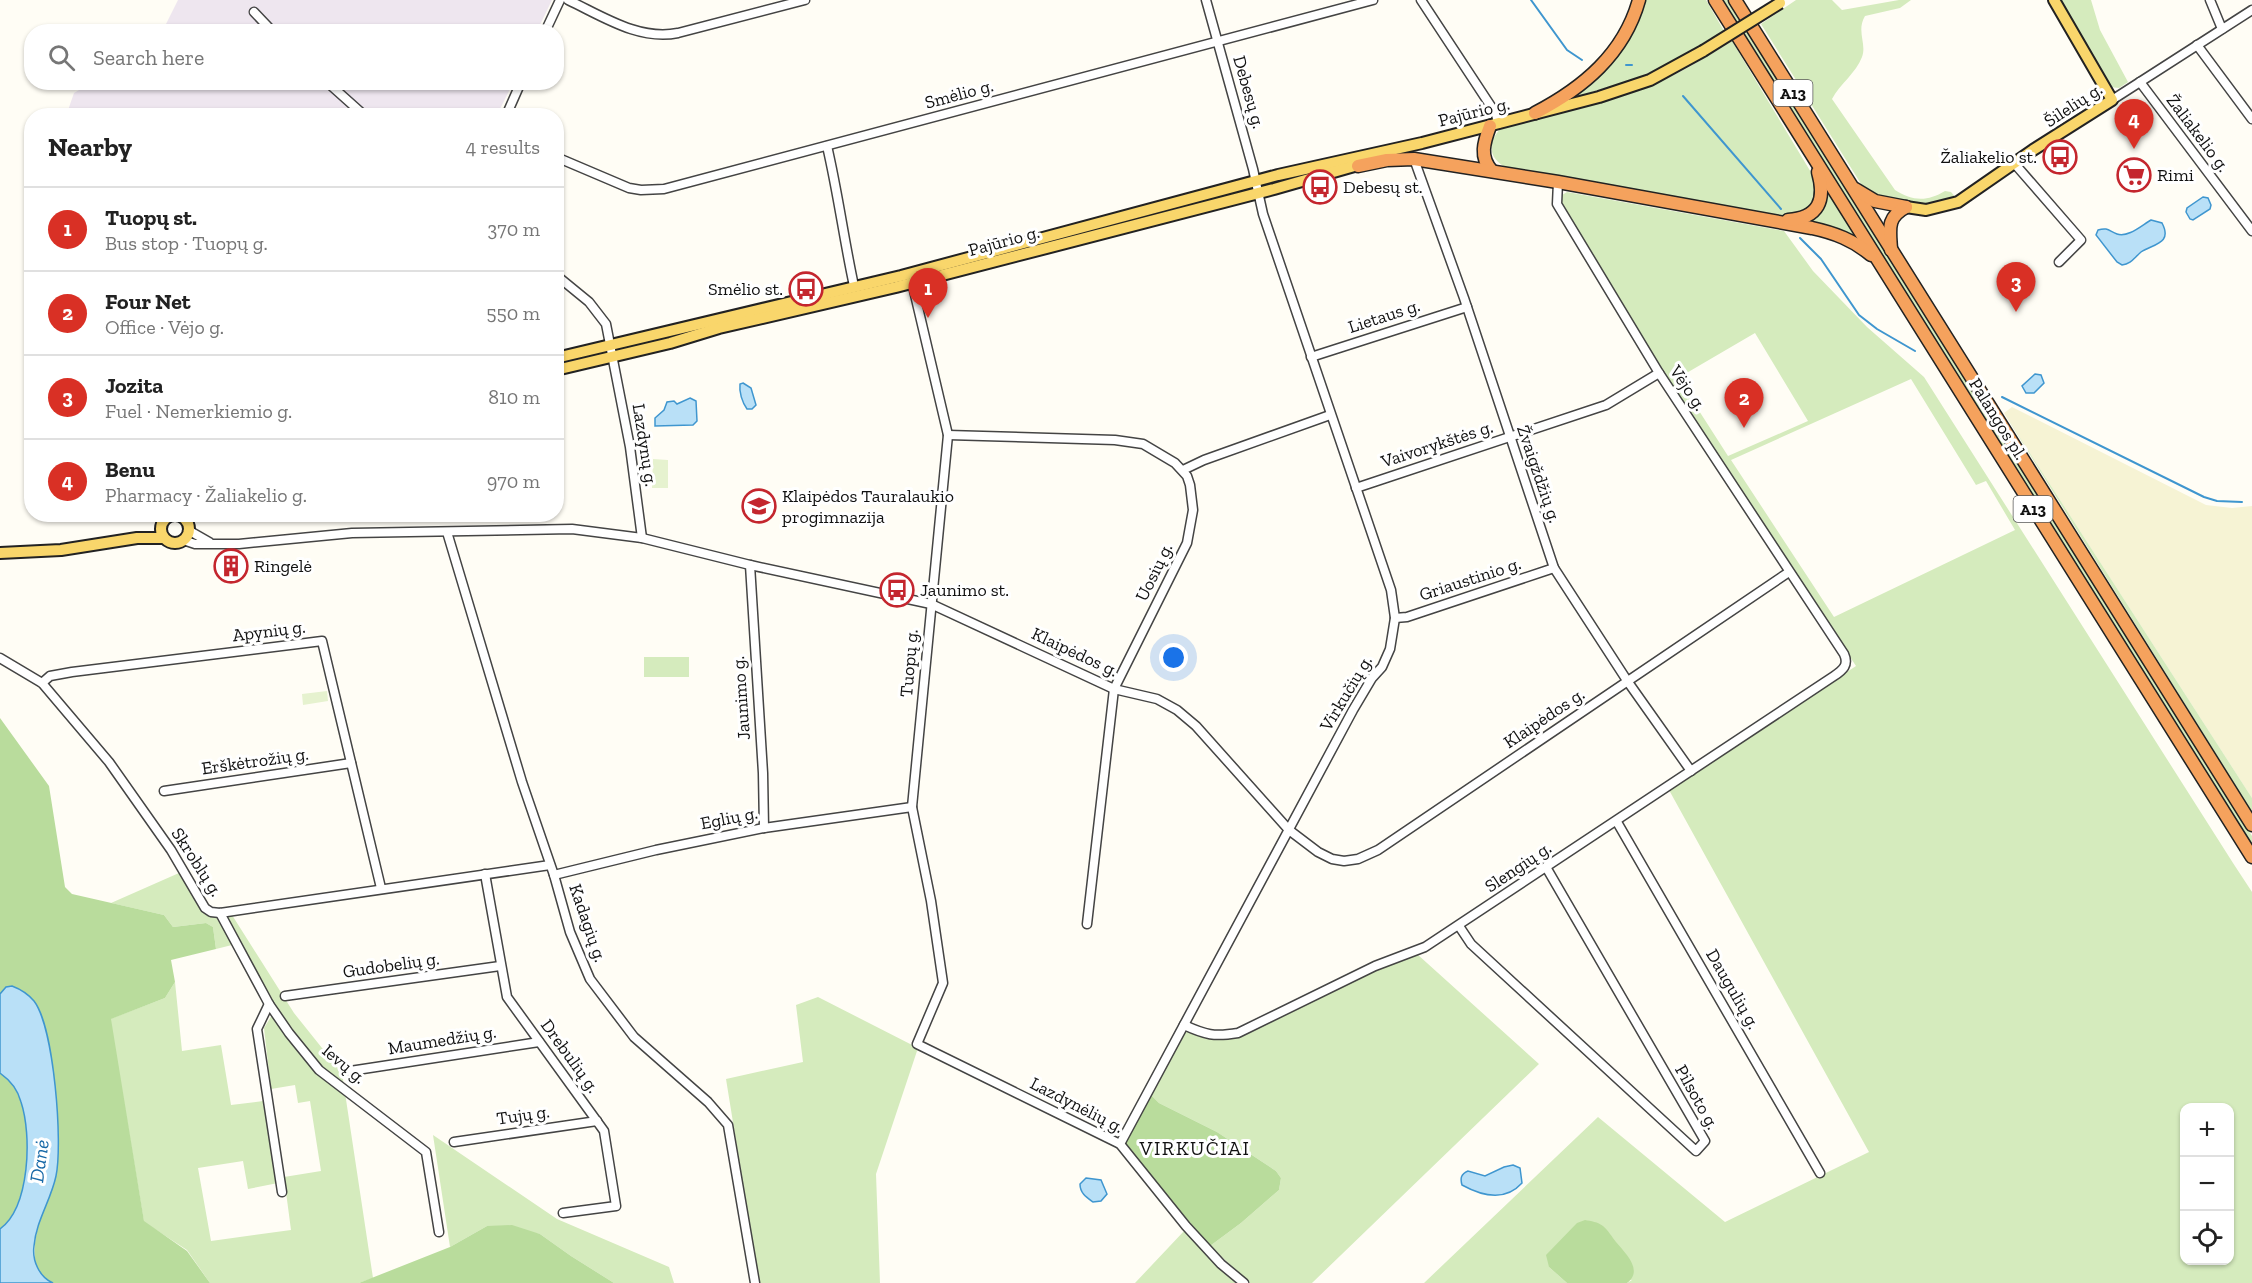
<!DOCTYPE html>
<meta charset="utf-8">
<style>
:root{--surface:#fff;--page:#f6f6f6;--text:#222;--muted:#767676;--line:#e0e0e0;--accent:#d93025}
body{margin:0;font-family:"Zilla Slab",serif;background:var(--page);color:var(--text)}
.controls{position:absolute;right:18px;bottom:18px;display:grid;overflow:hidden;border-radius:12px;box-shadow:0 2px 4px #0004}
.controls button{width:54px;height:54px;display:grid;place-items:center;padding:0;border:0;border-bottom:2px solid var(--line);background:var(--surface);color:var(--text);font:30px sans-serif}
.you{position:absolute;left:1174px;top:658px;width:21px;height:21px;margin:-15px;border:4px solid #fff;border-radius:50%;background:#1a73e8;box-shadow:0 0 0 9px #1a73e833}
.badge{display:grid;place-items:center;width:39px;height:39px;border-radius:50%;background:var(--accent);color:#fff;font-size:20px;font-weight:700}
.pin{position:absolute;translate:-50% -50px;filter:drop-shadow(0 2px 3px #0008)}
.pin::after{content:'';position:absolute;top:32px;width:21px;height:18px;background:inherit;clip-path:polygon(0 0,100% 0,50% 100%)}
.list{margin:0;padding:0;list-style:none}
h2{display:flex;justify-content:space-between;align-items:center;height:78px;margin:0;padding:0 24px;font-size:26px}
h2 small{font-size:20px;font-weight:400;color:var(--muted)}
.list li{display:grid;grid-template-columns:39px 1fr auto;gap:18px;align-items:center;box-sizing:border-box;height:84px;padding:0 24px;border-top:2px solid var(--line)}
.list b{display:block;font-size:22px;white-space:nowrap}
.list p{margin:0;font-size:20px;white-space:nowrap;color:var(--muted)}
.list em{font-size:20px;font-style:normal;color:var(--muted)}
.icon{flex:none;width:33px;height:33px;fill:none;stroke:currentColor;stroke-width:2;stroke-linecap:round;stroke-linejoin:round}
.map{position:relative;flex:none;width:2252px;height:1283px;overflow:hidden}
.search{position:absolute;background:var(--surface);box-shadow:0 2px 4px #0004;left:24px;top:24px;width:540px;height:66px;display:flex;align-items:center;gap:15px;box-sizing:border-box;padding:0 21px;border-radius:24px;color:var(--muted);font-size:22px}
.panel{position:absolute;background:var(--surface);box-shadow:0 2px 4px #0004;left:24px;top:108px;width:540px;height:414px;border-radius:24px}
.map>svg:first-child{display:block}
.industrial{fill:#eee6ef}
.farmland{fill:#f6f3d4}
.green{fill:#d5ebbd;fill-rule:evenodd}
.forest{fill:#b9dc9c}
.pitch{fill:#e6f2cf}
.water{fill:#b9e0f7;stroke:#3f96cf;stroke-width:1.5}
.lines{fill:none;stroke-linecap:round;stroke-linejoin:round}
.stream{stroke:#3f96cf;stroke-width:2}
.minor-casing{stroke:#444;stroke-width:11}
.major-casing{stroke:#222;stroke-width:14}
.highway-casing{stroke:#222;stroke-width:15}
.minor{stroke:#fff;stroke-width:8}
.major{stroke:#f9d66b;stroke-width:10}
.highway{stroke:#f5a25d;stroke-width:12}
.major-bridge-casing{stroke:#222;stroke-width:14;stroke-linecap:butt}
.major-bridge{stroke:#f9d66b;stroke-width:10}
.labels{text-anchor:middle;stroke-width:6;stroke-linejoin:round;paint-order:stroke}
.shield{fill:#fff;stroke:#585858;stroke-width:1.5}
.shield-label{font-size:16px;font-weight:bold;fill:#111}
.street-label{font-size:18px;fill:#111;stroke:#fff}
.poi-label{font-size:18px;fill:#111;stroke:#fff;text-anchor:start}
.neighbourhood-label{font-size:20px;letter-spacing:1.5px;fill:#111;stroke:#fff}
.water-label{font-size:20px;font-style:italic;fill:#1768a6;stroke:#fff}
</style>
<div class="map">
<svg width="2252" height="1283" viewBox="0 0 2252 1283">
<rect width="100%" height="100%" fill="#fffdf5"/>
<g class="industrial">
<path d="M 178,0 L 552,0 L 537,31 L 162,32 Z"/>
<path d="M 91,83 L 513,83 L 497,115 L 66,116 L 74,93 Z"/>
</g>
<path class="farmland" d="M 2012,407 L 2206,505 L 2232,508 L 2252,506 L 2252,798 L 2004,413 Z"/>
<g class="green">
<path d="M 1644,0 L 1706,0 L 1724,31 L 1678,60 L 1632,80 L 1568,99 L 1607,67 L 1627,40 Z"/>
<path d="M 1721,0 L 1729,0 L 2252,836 L 2252,848 Z"/>
<path d="M 1796,0 L 1832,0 L 1842,10 L 1899,0 L 1911,0 L 1900,8 L 1865,16 C 1856,31 1867,44 1862,57 C 1856,73 1840,84 1832,99 L 1895,190 C 1912,201 1927,202 1945,191 L 1951,192 L 1956,198 L 1921,206 L 1869,193 L 1863,187 L 1761,24 Z"/>
<path d="M 2057,0 L 2091,0 L 2100,30 L 2128,82 L 2119,88 L 2110,87 Z"/>
<path d="M 1732,41 L 1818,184 L 1815,204 L 1796,216 L 1773,215 L 1507,168 C 1488,158 1487,143 1501,128 C 1551,114 1602,103 1651,85 C 1680,74 1706,57 1732,41 Z"/>
<path d="M 1826,187 L 1856,237 L 1855,238 L 1806,223 Z"/>
<path d="M 1567,192 L 1784,231 L 1813,271 L 1867,327 L 1924,377 L 2233,863 L 2252,892 L 2252,1283 L 1627,1283 L 1632,1280 L 1549,1267 L 1567,1283 L 1424,1283 L 1598,1117 L 1725,1222 L 1869,1152 L 1669,790 L 1856,666 L 1670,385 L 1560,201 L 1562,195 ZM 1755,333 L 1808,421 L 1728,456 L 1678,378 ZM 1911,379 L 1976,485 L 1986,481 L 2015,530 L 1834,617 L 1731,460 ZM 2184,1108 L 2230,1108 L 2230,1260 L 2184,1260 Z"/>
<path d="M 2004,413 L 2252,798 L 2252,812 Z"/>
<rect x="644" y="657" width="45" height="20"/>
<path d="M 179,873 L 205,913 L 216,917 L 232,915 L 294,1013 L 342,1073 L 373,1278 L 359,1283 L 210,1283 L 187,1250 L 144,1222 L 110,1019 L 165,998 L 175,982 L 182,1051 L 221,1045 L 231,1105 L 263,1101 L 278,1183 L 248,1189 L 243,1161 L 198,1168 L 211,1241 L 291,1230 L 284,1177 L 321,1171 L 310,1101 L 298,1103 L 295,1085 L 271,1089 L 264,1028 L 272,1015 L 232,945 L 216,949 L 213,927 L 206,923 L 173,927 L 164,915 L 111,903 Z"/>
<path d="M 1417,954 L 1539,1064 L 1312,1283 L 1250,1283 L 1210,1246 L 1241,1223 L 1279,1190 L 1281,1178 L 1276,1171 L 1217,1132 L 1159,1103 L 1151,1095 L 1186,1030 L 1218,1040 L 1242,1036 L 1351,981 Z"/>
<path d="M 818,997 L 918,1048 L 876,1174 L 880,1283 L 759,1283 L 726,1079 L 803,1062 L 796,1005 Z"/>
<path d="M 433,1135 L 557,1219 L 669,1267 L 674,1283 L 614,1283 L 571,1256 L 540,1234 L 487,1226 L 450,1247 Z"/>
<path d="M 1185,1230 L 1234,1280 L 1237,1283 L 1135,1283 Z"/>
</g>
<g class="forest">
<path d="M 0,718 L 49,786 L 65,887 L 72,894 L 164,915 L 173,927 L 206,923 L 213,927 L 216,949 L 171,960 L 175,982 L 165,998 L 111,1019 L 144,1221 L 187,1251 L 210,1283 L 53,1283 C 30,1274 33,1247 38,1227 L 42,1021 C 33,997 30,995 6,988 L 0,994 Z"/>
<path d="M 0,1073 C 10,1080 18,1090 21,1102 C 32,1135 30,1207 0,1229 Z"/>
<path d="M 1151,1095 L 1159,1103 L 1217,1132 L 1276,1171 L 1281,1178 L 1279,1190 L 1241,1223 L 1210,1246 L 1126,1147 L 1126,1142 Z"/>
<path d="M 1585,1220 C 1591,1221 1598,1222 1603,1226 C 1608,1230 1612,1237 1616,1242 C 1625,1253 1644,1270 1627,1283 L 1567,1283 L 1549,1267 L 1546,1255 L 1577,1223 Z"/>
<path d="M 512,1225 L 540,1234 L 571,1256 L 614,1283 L 359,1283 L 450,1247 L 487,1226 Z"/>
</g>
<g class="pitch">
<path d="M 653,459 L 668,460 L 668,488 L 652,488 Z"/>
<path d="M 327,691 L 328,701 L 303,705 L 302,694 Z"/>
</g>
<g class="water">
<path d="M 2203,197 L 2208,198 L 2211,205 L 2210,209 L 2193,220 L 2190,219 L 2186,212 L 2187,208 Z"/>
<path d="M 2151,220 L 2162,223 C 2173,244 2153,244 2141,252 C 2134,258 2131,264 2122,265 L 2117,262 L 2096,235 L 2098,230 C 2108,227 2109,231 2117,234 C 2128,238 2142,225 2151,220 Z"/>
<path d="M 2035,374 L 2041,375 L 2044,383 L 2034,393 L 2026,393 L 2022,386 Z"/>
<path d="M 743,383 L 751,388 L 756,405 L 752,409 L 747,409 C 742,402 739,392 740,384 Z"/>
<path d="M 690,398 L 696,401 L 697,421 L 693,425 L 655,426 L 655,418 L 664,410 L 667,402 L 674,401 L 677,404 Z"/>
<path d="M 12,986 C 20,989 28,994 34,1001 C 54,1027 63,1143 56,1176 C 51,1200 36,1221 34,1246 C 32,1260 39,1277 53,1283 L 0,1283 L 0,1229 C 30,1207 32,1135 21,1102 C 18,1090 10,1080 0,1073 L 0,994 L 6,987 Z"/>
<path d="M 1513,1165 L 1520,1168 L 1522,1183 C 1505,1202 1482,1196 1462,1185 C 1460,1178 1461,1174 1468,1171 L 1485,1176 L 1504,1167 Z"/>
<path d="M 1086,1178 L 1101,1180 L 1107,1194 L 1101,1201 L 1093,1202 C 1086,1197 1080,1193 1080,1184 Z"/>
</g>
<g class="lines">
<g class="stream">
<path d="M 1531,0 L 1567,50 L 1582,60"/>
<path d="M 1626,65 L 1632,65"/>
<path d="M 1683,96 L 1781,209"/>
<path d="M 1800,238 L 1821,259 L 1859,315 L 1877,329 L 1915,351"/>
<path d="M 2002,397 L 2204,497 L 2217,501 L 2242,502"/>
</g>
<g class="minor-casing">
<g id="minor">
<path d="M 568,0 C 602,16 639,41 678,33 L 805,0"/>
<path d="M 1421,0 L 1496,114 L 1498,124"/>
<path d="M 2210,0 L 2222,29"/>
<path d="M 254,12 L 273,32"/>
<path d="M 545,32 L 560,0"/>
<path d="M 2197,45 L 2252,119"/>
<path d="M 327,82 L 365,116"/>
<path d="M 2140,82 L 2252,231"/>
<path d="M 2112,100 L 2252,10"/>
<path d="M 506,116 L 521,82"/>
<path d="M 827,146 C 838,193 844,240 854,286"/>
<path d="M 556,157 L 629,188 L 641,190 L 664,189 L 1373,0"/>
<path d="M 1414,159 L 1464,298 L 1554,568 L 1628,682 L 1691,771"/>
<path d="M 2014,163 L 2081,240 L 2059,262"/>
<path d="M 556,275 L 589,302 L 606,324 L 630,447 L 642,538"/>
<path d="M 912,282 L 948,435 L 912,807 L 931,901 L 943,983 L 917,1044 L 1120,1144 L 1186,1226 L 1221,1264 L 1244,1283"/>
<path d="M 1311,357 L 1467,307"/>
<path d="M 948,435 L 1115,440 L 1143,444 L 1175,463 L 1187,476 L 1190,485 L 1193,510 L 1187,543 L 1114,689 L 1087,924"/>
<path d="M 1183,470 L 1204,460 L 1330,415"/>
<path d="M 1356,488 L 1606,405 L 1659,373"/>
<path d="M 188,530 L 209,542"/>
<path d="M 447,532 L 522,782 L 554,875 L 570,932 L 590,979 L 634,1037 L 708,1102 L 728,1125 L 755,1283"/>
<path d="M 183,540 L 195,544 L 239,544 L 352,533 L 572,529 L 642,538 L 750,565 L 931,604 L 1114,689 L 1157,699 L 1177,710 L 1196,726 L 1289,830 L 1318,852 L 1332,859 L 1344,861 L 1358,859 L 1378,850 L 1789,572"/>
<path d="M 750,565 L 763,773 L 764,828"/>
<path d="M 1395,618 L 1407,617 L 1554,568"/>
<path d="M 0,658 L 42,683 L 109,762 L 171,850 L 205,908 L 211,912 L 220,913 L 550,865"/>
<path d="M 42,683 L 50,676 L 72,672 L 322,641 L 381,888"/>
<path d="M 164,791 L 351,763"/>
<path d="M 1617,822 L 1820,1173"/>
<path d="M 485,874 L 507,997 L 604,1131 L 616,1206 L 563,1213"/>
<path d="M 554,875 L 656,850 L 764,828 L 912,807"/>
<path d="M 220,913 L 269,1004 L 289,1033 L 319,1070 L 426,1152 L 439,1232"/>
<path d="M 1459,926 L 1471,944 L 1696,1151 L 1705,1141 L 1546,867"/>
<path d="M 285,996 L 500,966"/>
<path d="M 269,1004 L 257,1029 L 282,1192"/>
<path d="M 1184,1025 C 1206,1035 1214,1037 1238,1033 L 1375,966 L 1425,947 L 1834,676 C 1843,670 1849,665 1844,654 L 1659,373 L 1557,204 L 1558,182"/>
<path d="M 350,1071 L 539,1042"/>
<path d="M 454,1142 L 597,1121"/>
<path d="M 1120,1144 L 1353,710 L 1372,678 L 1382,667 L 1390,649 L 1395,618 L 1391,590 L 1263,214 L 1253,169 L 1206,0"/>
</g>
</g>
<g class="major-casing">
<g id="major">
<path d="M 1906,207 L 1926,210 L 1958,202 L 2033,150 L 2112,100 L 2054,0"/>
<path d="M 556,358 L 901,276 L 1278,175 L 1422,143 L 1599,97 L 1650,80 L 1703,51"/>
<path d="M 556,370 L 670,343 L 719,328 L 896,287 L 1274,189 L 1365,163"/>
<circle cx="175" cy="529" r="14"/>
<path d="M 0,553 L 61,550 L 137,538 L 164,538"/>
</g>
</g>
<g class="highway-casing">
<g id="highway">
<path d="M 1715,0 L 2252,857"/>
<path d="M 1735,0 L 2252,825"/>
<path d="M 1535,113 C 1583,88 1624,54 1639,0"/>
<path d="M 1490,126 C 1484,142 1479,157 1492,171"/>
<path d="M 1358,166 L 1387,160 L 1414,159 L 1558,182 L 1812,228 C 1835,233 1853,240 1871,255"/>
<path d="M 1855,189 L 1875,201 L 1906,207"/>
<path d="M 1788,220 C 1819,218 1826,200 1818,172"/>
<path d="M 1891,250 C 1890,229 1886,218 1906,207"/>
</g>
</g>
<use href="#minor" class="minor"/>
<use href="#major" class="major"/>
<use href="#highway" class="highway"/>
<g class="major-bridge-casing">
<path id="major-bridge" d="M 1703,51 L 1780,3"/>
</g>
<use href="#major-bridge" class="major-bridge"/>
</g>
<defs>
<g id="bus-ring" transform="scale(1.725)"><circle r="9.5" fill="#fff" stroke="#c4262e" stroke-width="1.5"/><path d="M-5-6H5V4H4V6H2V4H-2V6H-4V4H-5ZM-3.5-4V0h7V-4ZM-3.5 1.2v1.5H-2V1.2ZM2 1.2v1.5H3.5V1.2Z" fill="#c4262e"/></g>
<g id="supermarket-ring" transform="scale(1.725)"><circle r="9.5" fill="#fff" stroke="#c4262e" stroke-width="1.5"/><path d="M-6-5.5h2.5l.6 2H6L4.5 2H-2.5L-4.4-4H-6ZM-1.5 3.2a1.3 1.3 0 1 0 .1 0ZM3 3.2a1.3 1.3 0 1 0 .1 0Z" fill="#c4262e"/></g>
<g id="school-ring" transform="scale(1.725)"><circle r="9.5" fill="#fff" stroke="#c4262e" stroke-width="1.5"/><path d="M0-5L7-2L0 1L-7-2ZM-4 1L0 2.5L4 1V4Q0 6-4 4Z" fill="#c4262e"/></g>
<g id="building-ring" transform="scale(1.725)"><circle r="9.5" fill="#fff" stroke="#c4262e" stroke-width="1.5"/><path d="M-4-6H4V6H1V3H-1V6H-4ZM-2.5-4.3h1.7v1.8h-1.7ZM.8-4.3h1.7v1.8H.8ZM-2.5-1h1.7V.8h-1.7ZM.8-1h1.7V.8H.8Z" fill="#c4262e"/></g>
</defs>
<g fill-rule="evenodd">
<use href="#bus-ring" x="2060" y="157"/>
<use href="#supermarket-ring" x="2134" y="175"/>
<use href="#bus-ring" x="1320" y="187"/>
<use href="#bus-ring" x="806" y="289"/>
<use href="#school-ring" x="759" y="506"/>
<use href="#building-ring" x="231" y="566"/>
<use href="#bus-ring" x="897" y="590"/>
</g>
<g class="labels">
<g class="shield">
<rect x="1773.5" y="80" width="39" height="26" rx="4.5"/>
<rect x="2013.5" y="496" width="39" height="26" rx="4.5"/>
</g>
<g class="shield-label">
<text x="1793" y="99">A13</text>
<text x="2033" y="515">A13</text>
</g>
<g class="street-label">
<text transform="translate(1249 92) rotate(74)" y="6">Debesų g.</text>
<text transform="translate(959 94) rotate(-15)" y="6">Smėlio g.</text>
<text transform="translate(2073 105) rotate(-33)" y="6">Šilelių g.</text>
<text transform="translate(1474 112) rotate(-14)" y="6">Pajūrio g.</text>
<text transform="translate(2198 133) rotate(53)" y="6">Žaliakelio g.</text>
<text transform="translate(1004 241) rotate(-15)" y="6">Pajūrio g.</text>
<text transform="translate(1384 316) rotate(-18)" y="6">Lietaus g.</text>
<text transform="translate(1688 388) rotate(56)" y="6">Vėjo g.</text>
<text transform="translate(1998 419) rotate(58)" y="6">Palangos pl.</text>
<text transform="translate(1437 444) rotate(-18)" y="6">Vaivorykštės g.</text>
<text transform="translate(645 445) rotate(81)" y="6">Lazdynų g.</text>
<text transform="translate(1539 474) rotate(71)" y="6">Žvaigždžių g.</text>
<text transform="translate(1154 572) rotate(-64)" y="6">Uosių g.</text>
<text transform="translate(1470 579) rotate(-18)" y="6">Griaustinio g.</text>
<text transform="translate(269 631) rotate(-7)" y="6">Apynių g.</text>
<text transform="translate(1075 652) rotate(25)" y="6">Klaipėdos g.</text>
<text transform="translate(909 663) rotate(-85)" y="6">Tuopų g.</text>
<text transform="translate(1346 693) rotate(-59)" y="6">Virkučių g.</text>
<text transform="translate(741 698) rotate(-94)" y="6">Jaunimo g.</text>
<text transform="translate(1544 718) rotate(-34)" y="6">Klaipėdos g.</text>
<text transform="translate(255 761) rotate(-8)" y="6">Erškėtrožių g.</text>
<text transform="translate(729 818) rotate(-11)" y="6">Eglių g.</text>
<text transform="translate(197 862) rotate(57)" y="6">Skroblų g.</text>
<text transform="translate(1518 867) rotate(-34)" y="6">Slengių g.</text>
<text transform="translate(588 923) rotate(71)" y="6">Kadagių g.</text>
<text transform="translate(391 965) rotate(-8)" y="6">Gudobelių g.</text>
<text transform="translate(1733 989) rotate(60)" y="6">Daugulių g.</text>
<text transform="translate(442 1040) rotate(-9)" y="6">Maumedžių g.</text>
<text transform="translate(570 1056) rotate(54)" y="6">Drebulių g.</text>
<text transform="translate(344 1064) rotate(40)" y="6">Ievų g.</text>
<text transform="translate(1697 1097) rotate(61)" y="6">Pilsoto g.</text>
<text transform="translate(1077 1105) rotate(27)" y="6">Lazdynėlių g.</text>
<text transform="translate(523 1115) rotate(-8)" y="6">Tujų g.</text>
</g>
<g class="poi-label">
<text x="2037" y="163" text-anchor="end">Žaliakelio st.</text>
<text x="2157" y="181">Rimi</text>
<text x="1343" y="193">Debesų st.</text>
<text x="783" y="295" text-anchor="end">Smėlio st.</text>
<text x="782" y="502">Klaipėdos Tauralaukio<tspan x="782" dy="21">progimnazija</tspan></text>
<text x="254" y="572">Ringelė</text>
<text x="920" y="596">Jaunimo st.</text>
</g>
<g class="neighbourhood-label">
<text x="1195" y="1155">VIRKUČIAI</text>
</g>
<g class="water-label">
<text transform="translate(39 1161) rotate(-82)" y="7">Danė</text>
</g>
</g>
</svg>
<div class="controls">
<button>+</button>
<button>−</button>
<button><svg class="icon" aria-label="locate" viewBox="0 0 24 24"><circle cx="12" cy="12" r="6"/><path d="M12 2v4M12 18v4M2 12h4M18 12h4"/></svg></button>
</div>
<div class="you"></div>
<div class="pin badge" style="left:928px;top:318px">1</div>
<div class="pin badge" style="left:1744px;top:428px">2</div>
<div class="pin badge" style="left:2016px;top:312px">3</div>
<div class="pin badge" style="left:2134px;top:149px">4</div>
<div class="search"><svg class="icon" aria-label="search" viewBox="0 0 24 24"><circle cx="10" cy="10" r="6"/><path d="M15 15l6 6"/></svg>Search here</div>
<section class="panel">
<h2>Nearby<small>4 results</small></h2>
<ul class="list">
<li><span class="badge">1</span><div><b>Tuopų st.</b><p>Bus stop · Tuopų g.</p></div><em>370 m</em></li>
<li><span class="badge">2</span><div><b>Four Net</b><p>Office · Vėjo g.</p></div><em>550 m</em></li>
<li><span class="badge">3</span><div><b>Jozita</b><p>Fuel · Nemerkiemio g.</p></div><em>810 m</em></li>
<li><span class="badge">4</span><div><b>Benu</b><p>Pharmacy · Žaliakelio g.</p></div><em>970 m</em></li>
</ul>
</section>
</div>
